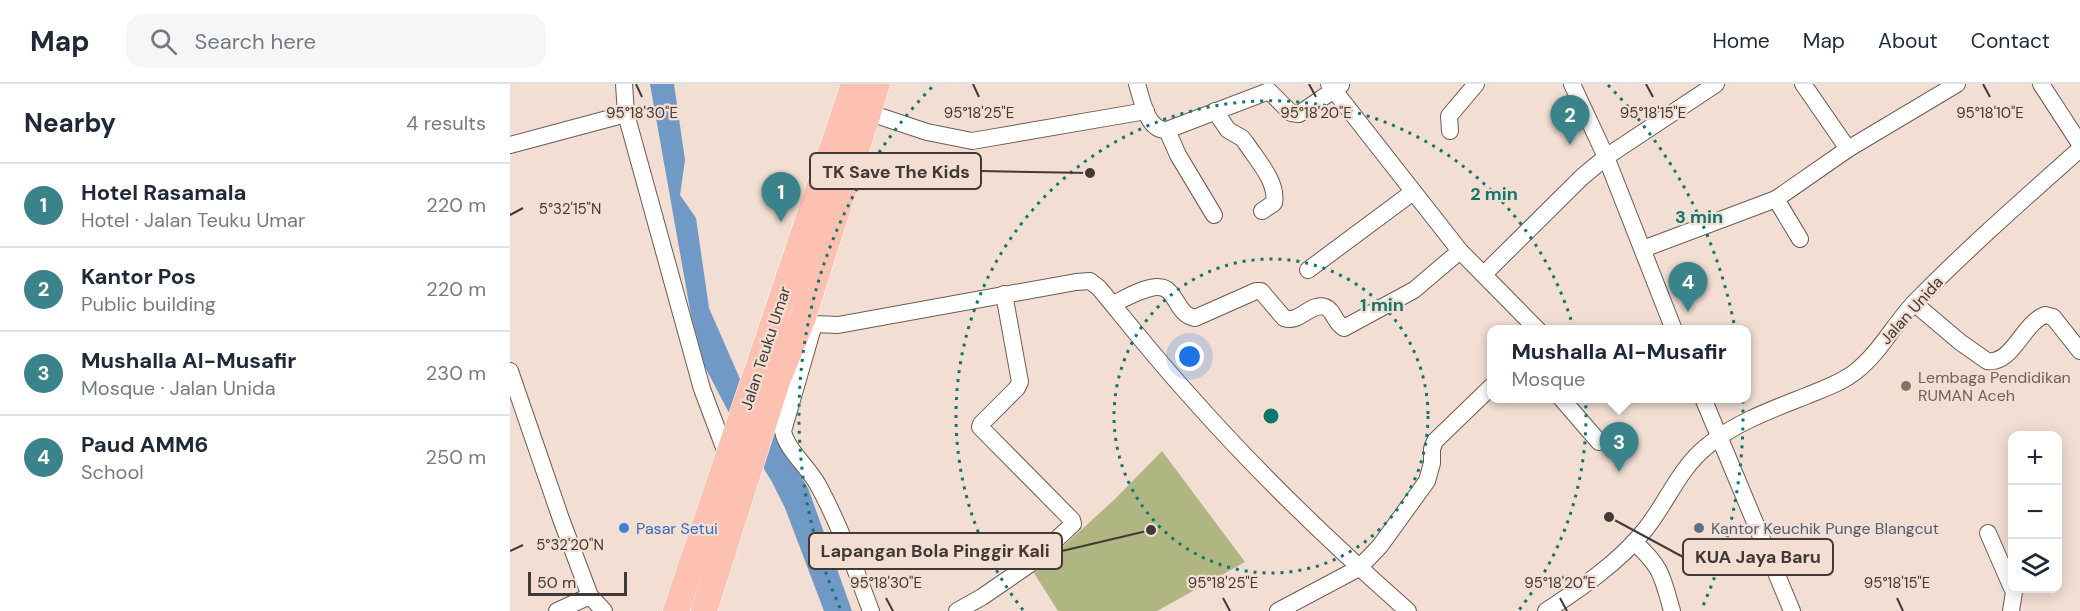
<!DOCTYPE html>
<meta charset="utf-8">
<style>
:root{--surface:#fff;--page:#f6f6f7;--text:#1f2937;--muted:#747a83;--line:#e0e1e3;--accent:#3b838a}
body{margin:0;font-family:"DM Sans",sans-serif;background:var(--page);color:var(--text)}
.controls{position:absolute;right:18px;bottom:18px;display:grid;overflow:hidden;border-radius:12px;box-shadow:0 3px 15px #0003}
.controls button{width:54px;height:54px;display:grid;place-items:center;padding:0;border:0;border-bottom:2px solid var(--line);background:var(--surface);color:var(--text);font:30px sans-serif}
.scale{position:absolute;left:18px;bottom:15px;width:99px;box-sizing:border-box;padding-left:6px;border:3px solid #413935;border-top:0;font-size:16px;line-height:21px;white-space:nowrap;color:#413935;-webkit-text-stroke:4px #f2ded3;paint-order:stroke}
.you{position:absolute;left:680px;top:273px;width:21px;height:21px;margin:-15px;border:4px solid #fff;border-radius:50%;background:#1a73e8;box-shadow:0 0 0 9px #1a73e833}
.badge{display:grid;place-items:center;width:39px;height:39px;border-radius:50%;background:var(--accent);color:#fff;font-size:20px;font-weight:700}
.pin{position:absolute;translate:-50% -50px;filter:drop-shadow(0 2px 3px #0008)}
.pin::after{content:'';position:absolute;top:32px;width:21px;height:18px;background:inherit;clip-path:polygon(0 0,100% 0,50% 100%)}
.popup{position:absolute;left:977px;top:241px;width:264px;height:78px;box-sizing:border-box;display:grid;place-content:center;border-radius:12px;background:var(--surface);filter:drop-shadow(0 2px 4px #0005);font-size:20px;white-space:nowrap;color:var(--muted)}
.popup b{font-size:22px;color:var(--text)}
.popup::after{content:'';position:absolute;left:50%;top:100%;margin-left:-12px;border:12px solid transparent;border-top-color:var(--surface)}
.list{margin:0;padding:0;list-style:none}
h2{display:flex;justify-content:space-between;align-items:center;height:78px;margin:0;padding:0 24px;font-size:26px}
h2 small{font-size:20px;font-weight:400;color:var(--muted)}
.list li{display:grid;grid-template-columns:39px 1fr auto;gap:18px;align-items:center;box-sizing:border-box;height:84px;padding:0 24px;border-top:2px solid var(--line)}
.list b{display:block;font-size:22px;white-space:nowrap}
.list p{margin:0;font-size:20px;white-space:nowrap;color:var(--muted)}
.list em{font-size:20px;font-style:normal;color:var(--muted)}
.icon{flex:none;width:33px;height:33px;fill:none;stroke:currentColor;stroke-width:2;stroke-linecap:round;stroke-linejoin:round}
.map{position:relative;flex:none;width:1570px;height:527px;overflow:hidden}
header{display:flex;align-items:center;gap:36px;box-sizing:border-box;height:84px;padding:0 30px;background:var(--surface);border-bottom:2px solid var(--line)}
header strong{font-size:28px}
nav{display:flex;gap:33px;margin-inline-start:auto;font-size:21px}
.search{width:420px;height:54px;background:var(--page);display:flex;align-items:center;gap:15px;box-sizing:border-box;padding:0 21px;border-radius:18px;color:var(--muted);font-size:22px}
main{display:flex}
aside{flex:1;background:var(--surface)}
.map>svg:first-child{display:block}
.green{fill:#afb682}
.water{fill:#7099c6}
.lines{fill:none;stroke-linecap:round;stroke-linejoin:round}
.minor-casing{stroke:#6b5a51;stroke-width:18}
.highway-casing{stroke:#fff;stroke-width:27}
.minor{stroke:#fff;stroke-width:16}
.highway{stroke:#fdc1b1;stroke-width:26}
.ticks{fill:none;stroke:#413935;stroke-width:2}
.ring{fill:none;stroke:#0f766e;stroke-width:3;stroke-dasharray:3 6}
.education-dot{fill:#8d6e63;stroke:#f2ded3;stroke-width:2}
.shop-dot{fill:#3f7fe0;stroke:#f2ded3;stroke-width:2}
.service-dot{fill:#5c6f8a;stroke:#f2ded3;stroke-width:2}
.labels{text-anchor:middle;stroke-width:4.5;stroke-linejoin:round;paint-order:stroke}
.street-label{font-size:16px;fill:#413935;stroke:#f2ded3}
.education-label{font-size:16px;fill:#785e54;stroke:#f2ded3;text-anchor:start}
.shop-label{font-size:16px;fill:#366cbe;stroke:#f2ded3;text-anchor:start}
.service-label{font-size:16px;fill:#4e5e75;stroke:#f2ded3;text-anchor:start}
.ticks-label{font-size:15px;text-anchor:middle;fill:#413935;stroke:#f2ded3;stroke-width:4.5;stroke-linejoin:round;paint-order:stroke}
.centre{fill:#0f766e;stroke:#f2ded3;stroke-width:3}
.ring-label{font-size:18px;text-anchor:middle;font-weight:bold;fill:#0f766e;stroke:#f2ded3;stroke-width:4.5;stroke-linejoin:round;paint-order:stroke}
.leader{fill:none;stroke:#413935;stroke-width:2}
.callout-dot{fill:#413935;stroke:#f2ded3;stroke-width:2}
.callout{fill:#f2ded3;stroke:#413935;stroke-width:2}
.callout-label{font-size:18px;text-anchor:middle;font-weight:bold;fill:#413935}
</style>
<header>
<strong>Map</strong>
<div class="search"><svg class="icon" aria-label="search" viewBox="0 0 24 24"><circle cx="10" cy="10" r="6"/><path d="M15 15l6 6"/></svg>Search here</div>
<nav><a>Home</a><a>Map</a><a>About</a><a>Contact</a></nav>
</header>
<main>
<aside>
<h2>Nearby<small>4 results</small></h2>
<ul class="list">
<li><span class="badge">1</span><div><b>Hotel Rasamala</b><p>Hotel · Jalan Teuku Umar</p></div><em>220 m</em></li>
<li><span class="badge">2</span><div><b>Kantor Pos</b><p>Public building</p></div><em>220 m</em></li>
<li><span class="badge">3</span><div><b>Mushalla Al-Musafir</b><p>Mosque · Jalan Unida</p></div><em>230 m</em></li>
<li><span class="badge">4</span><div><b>Paud AMM6</b><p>School</p></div><em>250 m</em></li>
</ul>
</aside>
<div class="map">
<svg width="1570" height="527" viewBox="0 0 1570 527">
<rect width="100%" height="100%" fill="#f2ded3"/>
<path class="green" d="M 652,367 L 735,478 L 647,527 L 548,527 L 524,489 L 605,415 Z"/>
<path class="water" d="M 140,0 L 164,0 L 175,76 L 170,111 L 186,134 L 199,224 L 230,295 L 298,404 L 342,527 L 314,527 L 275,424 L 262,398 L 218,327 L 195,283 L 181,231 Z"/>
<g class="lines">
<g class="minor-casing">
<g id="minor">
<path d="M 114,0 L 116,30 L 192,305 L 218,374"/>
<path d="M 627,0 C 632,16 637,47 657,46 L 759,7 L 781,29 L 789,30 L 831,1"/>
<path d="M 819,0 L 950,167 L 1028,246"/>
<path d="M 1062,0 L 1096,73 L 1164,246"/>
<path d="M 1293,0 L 1338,65"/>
<path d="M 1531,0 L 1570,60"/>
<path d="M 705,27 L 718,46 L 732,54 L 736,59 C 747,76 768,98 764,119 L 752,127"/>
<path d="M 357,28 L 417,48 L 462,57 L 636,27"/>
<path d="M 657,46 L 668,71 L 704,131"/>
<path d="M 940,47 L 939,32 L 966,0"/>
<path d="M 0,61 L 116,30"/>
<path d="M 1290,155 L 1266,115 L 1338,65 L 1447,0"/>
<path d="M 1133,165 L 1266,115"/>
<path d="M 798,186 L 903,108"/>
<path d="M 974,190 L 1072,93 L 1096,73 L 1206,0"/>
<path d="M 1404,219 L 1450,258 L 1477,277 C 1502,281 1513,239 1535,231 L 1543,233 L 1570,267"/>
<path d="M 603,220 C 616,214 632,204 647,203 C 667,202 665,231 685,234 L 746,207 L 751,207 L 774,234 C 790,240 800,218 815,223 C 824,226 825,240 834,244 L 904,206 L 950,167"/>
<path d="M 293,233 L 304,240 L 328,241 L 566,198 L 580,197 L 589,204 C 619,240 648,277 680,312 C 747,388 822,460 898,527"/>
<path d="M 304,240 L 273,347 C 276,365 299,384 308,401 C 330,441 345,485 361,527"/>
<path d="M 0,287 L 51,435 L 80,512 L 94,527"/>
<path d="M 1051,314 L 1089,358"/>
<path d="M 1193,314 L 1282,527"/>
<path d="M 1478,449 L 1502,504"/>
<path d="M 1124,458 C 1152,483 1152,492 1162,527"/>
<path d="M 47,527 L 80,512"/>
<path d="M 447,527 L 472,513 L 520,480 L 563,440 L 562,436 L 470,343 L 471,340 L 507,304 L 510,298 L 494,210"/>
<path d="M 768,527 L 849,484 L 870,462 L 917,397 L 922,379 L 922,365 L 925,357 L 982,302"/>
<path d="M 1036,527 C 1071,504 1108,479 1134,447 C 1157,419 1168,386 1196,363 C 1224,339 1263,325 1296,312 C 1313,305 1331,299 1345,288 C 1370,269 1385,238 1407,216 C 1459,163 1515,114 1570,65"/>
<path d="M 1501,527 L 1504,508 L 1503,504"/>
</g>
</g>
<g class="highway-casing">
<g id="highway">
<path d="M 166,527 L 344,0"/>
<path d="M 194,527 L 267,297 L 293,233 L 367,0"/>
</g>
</g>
<use href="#minor" class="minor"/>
<use href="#highway" class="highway"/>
</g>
<path class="ticks" d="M 126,0 L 132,13M 463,0 L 469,13M 799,0 L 806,13M 1136,0 L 1143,13M 1473,0 L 1480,13M 0,131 L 13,124M 0,467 L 13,461M 376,514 L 383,527M 713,514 L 720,527M 1050,514 L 1057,527M 1387,514 L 1393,527"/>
<g class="ring">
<circle cx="761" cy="332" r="157"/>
<path d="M513 526A315 315 0 1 1 1009 526"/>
<path d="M330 524A472 472 0 0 1 424 1M1098 1A472 472 0 0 1 1192 524"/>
</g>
<circle class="education-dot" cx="1396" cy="302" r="6"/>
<circle class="shop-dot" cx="114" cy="444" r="6"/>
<circle class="service-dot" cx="1189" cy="444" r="6"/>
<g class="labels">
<g class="street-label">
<text transform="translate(1401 226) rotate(-48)" y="6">Jalan Unida</text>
<text transform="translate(255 264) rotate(-72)" y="6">Jalan Teuku Umar</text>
</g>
<g class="education-label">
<text x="1408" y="299">Lembaga Pendidikan<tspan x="1408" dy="18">RUMAN Aceh</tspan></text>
</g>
<g class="shop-label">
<text x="126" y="450">Pasar Setui</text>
</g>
<g class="service-label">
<text x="1201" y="450">Kantor Keuchik Punge Blangcut</text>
</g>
</g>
<g class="ticks-label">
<text x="132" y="34">95°18'30"E</text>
<text x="469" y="34">95°18'25"E</text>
<text x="806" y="34">95°18'20"E</text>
<text x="1143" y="34">95°18'15"E</text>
<text x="1480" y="34">95°18'10"E</text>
<text x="60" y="130">5°32'15"N</text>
<text x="60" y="466">5°32'20"N</text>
<text x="376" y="504">95°18'30"E</text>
<text x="713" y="504">95°18'25"E</text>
<text x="1050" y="504">95°18'20"E</text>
<text x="1387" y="504">95°18'15"E</text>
</g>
<circle cx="761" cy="332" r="9" class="centre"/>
<g class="ring-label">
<text x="984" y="116">2 min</text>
<text x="1189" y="139">3 min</text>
<text x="872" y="227">1 min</text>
</g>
<path class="leader" d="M580 89L471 87M641 446L552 467M1099 433L1173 473"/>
<g class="callout-dot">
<circle cx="580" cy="89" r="6"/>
<circle cx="641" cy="446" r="6"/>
<circle cx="1099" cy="433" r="6"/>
</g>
<g class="callout">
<rect x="300" y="69" width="171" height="36" rx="6"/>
<rect x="299" y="449" width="253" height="36" rx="6"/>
<rect x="1173" y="455" width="150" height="36" rx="6"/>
</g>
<g class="callout-label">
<text x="386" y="94">TK Save The Kids</text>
<text x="425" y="473">Lapangan Bola Pinggir Kali</text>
<text x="1248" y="479">KUA Jaya Baru</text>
</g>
</svg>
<div class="controls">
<button>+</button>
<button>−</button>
<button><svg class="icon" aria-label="layers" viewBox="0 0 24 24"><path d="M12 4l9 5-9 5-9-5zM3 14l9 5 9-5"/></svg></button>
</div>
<div class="scale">50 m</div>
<div class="you"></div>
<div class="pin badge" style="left:271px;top:138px">1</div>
<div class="pin badge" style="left:1060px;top:61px">2</div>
<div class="pin badge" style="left:1109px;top:388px">3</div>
<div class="popup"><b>Mushalla Al-Musafir</b>Mosque</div>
<div class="pin badge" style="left:1178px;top:228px">4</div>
</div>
</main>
